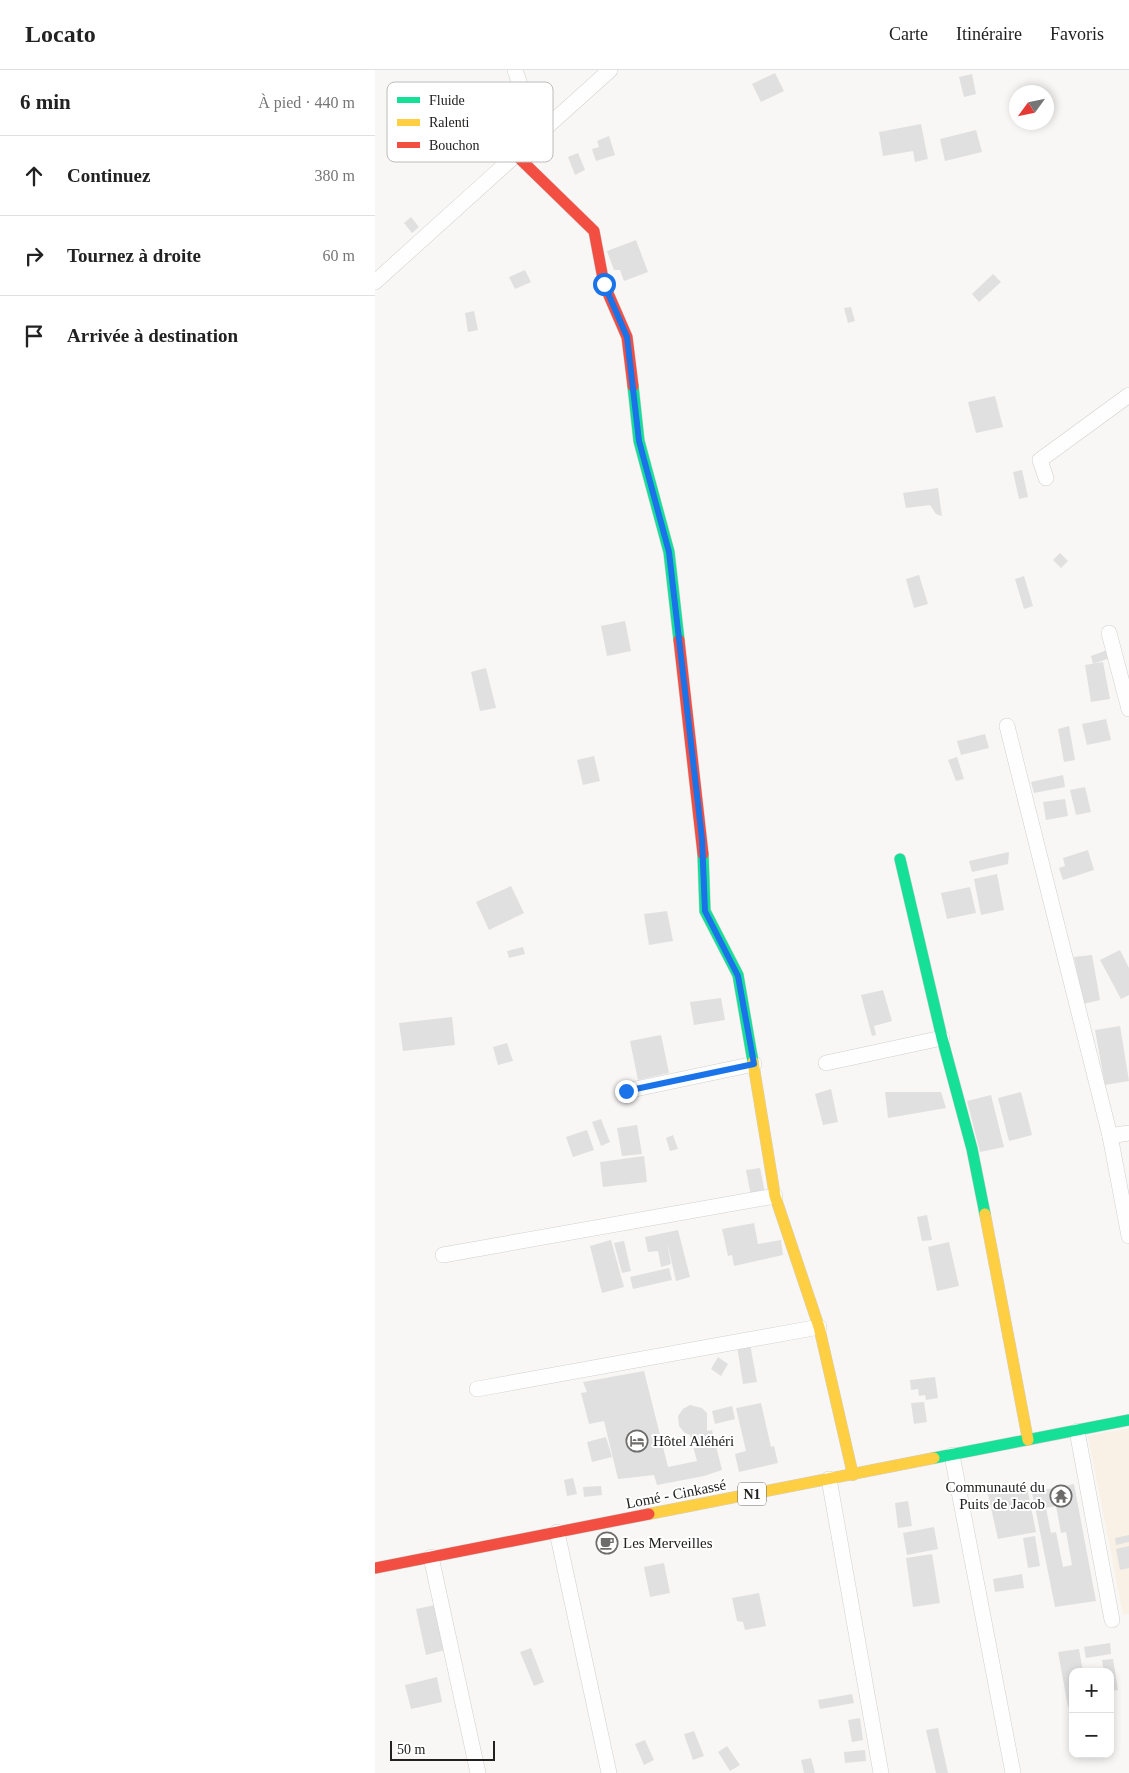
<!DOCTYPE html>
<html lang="fr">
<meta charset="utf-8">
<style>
:root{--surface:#fff;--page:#f2f2f2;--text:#222;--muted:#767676;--line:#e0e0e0}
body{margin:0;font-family:Georgia,serif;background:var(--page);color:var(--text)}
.controls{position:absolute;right:15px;bottom:15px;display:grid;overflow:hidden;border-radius:10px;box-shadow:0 2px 8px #0003}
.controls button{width:45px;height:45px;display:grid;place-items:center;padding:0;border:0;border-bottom:1px solid var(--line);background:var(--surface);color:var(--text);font:25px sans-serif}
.compass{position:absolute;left:634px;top:15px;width:45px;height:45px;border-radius:50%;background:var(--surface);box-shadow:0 2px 8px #0003;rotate:237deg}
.scale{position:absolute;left:15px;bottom:12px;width:105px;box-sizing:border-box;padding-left:5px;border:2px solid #222120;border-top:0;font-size:14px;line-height:18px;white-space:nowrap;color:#222120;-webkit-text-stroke:4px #fff;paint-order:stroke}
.stop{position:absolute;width:15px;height:15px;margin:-11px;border:4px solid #1a73e8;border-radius:50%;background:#fff}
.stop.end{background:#1a73e8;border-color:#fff;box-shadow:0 1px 5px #0008}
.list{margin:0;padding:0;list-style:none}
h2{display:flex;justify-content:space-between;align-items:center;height:65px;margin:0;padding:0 20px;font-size:21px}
h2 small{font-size:16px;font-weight:400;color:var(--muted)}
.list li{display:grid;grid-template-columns:32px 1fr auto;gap:15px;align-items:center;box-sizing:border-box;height:80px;padding:0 20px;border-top:1px solid var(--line)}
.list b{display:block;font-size:19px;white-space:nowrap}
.list em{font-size:16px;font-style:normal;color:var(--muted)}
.icon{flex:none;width:28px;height:28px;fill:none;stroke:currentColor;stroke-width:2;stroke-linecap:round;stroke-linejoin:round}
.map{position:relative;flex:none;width:754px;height:1703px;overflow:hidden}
header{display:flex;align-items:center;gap:30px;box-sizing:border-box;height:70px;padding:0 25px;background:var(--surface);border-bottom:1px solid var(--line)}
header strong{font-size:24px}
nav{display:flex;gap:28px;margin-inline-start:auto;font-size:18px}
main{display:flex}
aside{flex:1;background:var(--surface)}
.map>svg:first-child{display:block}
.medical{fill:#f9f1e5}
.building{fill:#e1e0e0;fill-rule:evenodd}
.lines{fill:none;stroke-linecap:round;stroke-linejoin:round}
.street-casing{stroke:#d1d0ce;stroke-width:16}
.fast-casing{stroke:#d1d0ce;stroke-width:12}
.slow-casing{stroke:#d1d0ce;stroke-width:12}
.jam-casing{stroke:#d1d0ce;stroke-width:12}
.street{stroke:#fefefe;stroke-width:15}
.fast{stroke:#16e098;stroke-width:11}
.slow{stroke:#ffcf43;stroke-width:11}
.jam{stroke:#f24e42;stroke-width:11}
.route{stroke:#1a73e8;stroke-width:6}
.labels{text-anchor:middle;stroke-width:4;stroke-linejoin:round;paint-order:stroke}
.shield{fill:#fff;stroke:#646463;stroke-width:1}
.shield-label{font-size:14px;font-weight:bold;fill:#222120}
.poi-label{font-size:15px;fill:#222120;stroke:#fff;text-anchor:start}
.street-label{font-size:15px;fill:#222120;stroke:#fff}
.key{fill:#fff;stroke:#bdbcbc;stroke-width:1}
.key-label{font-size:14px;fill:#222120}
</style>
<header>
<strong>Locato</strong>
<nav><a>Carte</a><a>Itinéraire</a><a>Favoris</a></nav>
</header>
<main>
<aside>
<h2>6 min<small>À pied · 440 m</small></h2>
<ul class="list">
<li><svg class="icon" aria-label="ahead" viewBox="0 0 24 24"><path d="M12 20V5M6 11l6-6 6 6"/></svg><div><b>Continuez</b></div><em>380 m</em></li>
<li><svg class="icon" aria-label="right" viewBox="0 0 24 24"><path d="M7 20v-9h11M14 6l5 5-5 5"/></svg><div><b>Tournez à droite</b></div><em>60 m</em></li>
<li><svg class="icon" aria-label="arrive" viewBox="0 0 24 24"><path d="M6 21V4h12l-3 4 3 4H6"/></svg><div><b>Arrivée à destination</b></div></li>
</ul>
</aside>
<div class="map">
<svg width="754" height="1703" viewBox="0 0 754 1703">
<rect width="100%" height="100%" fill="#f8f7f5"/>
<path class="medical" d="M 754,1358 L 754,1544 L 748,1545 L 713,1366 Z"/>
<g class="building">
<path d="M 400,3 L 409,21 L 386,32 L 377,14 Z"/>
<path d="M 597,4 L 601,24 L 589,27 L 584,7 Z"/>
<path d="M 546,54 L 553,89 L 540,92 L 538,81 L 508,86 L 504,62 Z"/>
<path d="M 601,60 L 607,82 L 570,91 L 565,69 Z"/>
<path d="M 234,66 L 240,85 L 221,91 L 217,79 L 224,77 L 222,71 Z"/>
<path d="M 203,83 L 210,100 L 200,105 L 193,87 Z"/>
<path d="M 36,147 L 44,157 L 37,163 L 29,153 Z"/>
<path d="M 261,170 L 273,202 L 249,211 L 245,200 L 239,200 L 232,181 Z"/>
<path d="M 150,200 L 156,212 L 140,219 L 134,207 Z"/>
<path d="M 618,204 L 626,212 L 604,232 L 597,224 Z"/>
<path d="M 476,237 L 480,251 L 473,253 L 469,238 Z"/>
<path d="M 99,241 L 103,260 L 93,262 L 90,243 Z"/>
<path d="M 620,326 L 628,357 L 601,363 L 593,332 Z"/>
<path d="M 647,400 L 653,427 L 644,429 L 638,402 Z"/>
<path d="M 563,418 L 567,446 L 561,444 L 555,435 L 531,438 L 528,423 Z"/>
<path d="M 685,483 L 693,491 L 686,498 L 678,490 Z"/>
<path d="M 544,505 L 553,534 L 539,538 L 531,509 Z"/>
<path d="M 649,506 L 658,536 L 649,539 L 640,509 Z"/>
<path d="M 250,551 L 256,581 L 232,586 L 226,556 Z"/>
<path d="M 732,580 L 735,588 L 718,594 L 716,586 Z"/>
<path d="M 728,592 L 735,629 L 716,632 L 710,595 Z"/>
<path d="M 111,598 L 121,638 L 105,641 L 96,602 Z"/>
<path d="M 731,649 L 736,670 L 712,675 L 707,654 Z"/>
<path d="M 694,656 L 700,690 L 689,692 L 683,659 Z"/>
<path d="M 610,664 L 614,678 L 586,685 L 582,671 Z"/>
<path d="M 219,686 L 225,711 L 208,715 L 202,690 Z"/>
<path d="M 582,687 L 589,709 L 581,711 L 573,690 Z"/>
<path d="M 688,705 L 690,717 L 659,723 L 656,712 Z"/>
<path d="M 710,717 L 716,742 L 701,745 L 695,720 Z"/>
<path d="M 690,729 L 693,746 L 671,750 L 668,732 Z"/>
<path d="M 713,780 L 719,800 L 688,810 L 684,798 L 690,796 L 688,788 Z"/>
<path d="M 634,782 L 633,794 L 597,802 L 594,791 Z"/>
<path d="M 622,804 L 629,840 L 606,845 L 599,809 Z"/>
<path d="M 136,816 L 149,843 L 114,860 L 101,832 Z"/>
<path d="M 595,817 L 601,843 L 572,849 L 566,823 Z"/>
<path d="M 292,841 L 298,871 L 274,875 L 269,844 Z"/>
<path d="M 148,877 L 150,884 L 134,888 L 132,881 Z"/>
<path d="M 745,880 L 754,898 L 754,925 L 746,929 L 725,890 Z"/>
<path d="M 717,885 L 725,930 L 708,934 L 699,887 Z"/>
<path d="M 508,920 L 517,951 L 499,956 L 501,965 L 497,966 L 486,925 Z"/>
<path d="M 346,928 L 350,950 L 319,955 L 315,932 Z"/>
<path d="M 77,947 L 80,975 L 28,981 L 24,953 Z"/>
<path d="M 745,956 L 754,1011 L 730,1015 L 720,960 Z"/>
<path d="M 286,965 L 294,1003 L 263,1010 L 255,971 Z"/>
<path d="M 132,973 L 138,991 L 123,995 L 118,977 Z"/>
<path d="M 456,1019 L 463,1052 L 448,1055 L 440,1024 Z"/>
<path d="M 510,1022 L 566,1022 L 571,1038 L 513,1048 Z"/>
<path d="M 646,1022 L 657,1065 L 634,1071 L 623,1028 Z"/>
<path d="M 616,1025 L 629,1077 L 605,1082 L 592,1031 Z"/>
<path d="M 226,1049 L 235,1072 L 226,1076 L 217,1052 Z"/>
<path d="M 262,1055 L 267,1084 L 247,1086 L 242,1058 Z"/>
<path d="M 212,1060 L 219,1080 L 198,1087 L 191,1067 Z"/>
<path d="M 298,1065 L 303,1079 L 295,1081 L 291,1068 Z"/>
<path d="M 269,1086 L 272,1112 L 228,1117 L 225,1092 Z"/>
<path d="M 385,1098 L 390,1123 L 376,1126 L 371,1100 Z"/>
<path d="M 552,1145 L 557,1170 L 547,1171 L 542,1147 Z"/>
<path d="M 379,1153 L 383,1174 L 406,1170 L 408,1185 L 359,1196 L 357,1185 L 353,1186 L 347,1159 Z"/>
<path d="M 303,1160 L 315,1207 L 301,1211 L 292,1172 L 296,1194 L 286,1197 L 283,1181 L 273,1182 L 270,1167 Z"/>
<path d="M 236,1170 L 249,1217 L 227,1223 L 215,1176 Z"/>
<path d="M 249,1171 L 256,1201 L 247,1203 L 239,1173 Z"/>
<path d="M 574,1172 L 584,1216 L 562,1221 L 553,1177 Z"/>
<path d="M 294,1198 L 297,1210 L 258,1219 L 255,1207 Z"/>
<path d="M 375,1274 L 382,1312 L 368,1314 L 362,1276 Z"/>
<path d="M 343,1287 L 353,1294 L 346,1306 L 336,1299 Z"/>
<path d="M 269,1301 L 293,1397 L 322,1391 L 315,1365 L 310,1363 L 304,1356 L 303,1346 L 308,1339 L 315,1335 L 327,1338 L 332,1343 L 332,1361 L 337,1360 L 347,1400 L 329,1406 L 282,1415 L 279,1405 L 243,1409 L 229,1351 L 214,1354 L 206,1323 L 212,1322 L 208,1312 Z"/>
<path d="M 560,1307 L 563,1328 L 551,1330 L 550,1325 L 544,1326 L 543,1319 L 536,1320 L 535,1310 Z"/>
<path d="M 549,1332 L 552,1352 L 539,1354 L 536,1333 Z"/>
<path d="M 386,1333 L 396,1377 L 399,1376 L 403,1393 L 364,1402 L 360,1384 L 371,1381 L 361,1338 Z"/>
<path d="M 357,1336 L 360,1349 L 340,1354 L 337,1341 Z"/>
<path d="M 231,1367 L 237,1387 L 217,1392 L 212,1372 Z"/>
<path d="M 198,1408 L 202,1424 L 192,1426 L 189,1410 Z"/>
<path d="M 651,1412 L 661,1462 L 623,1469 L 612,1420 Z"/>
<path d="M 699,1414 L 721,1531 L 680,1537 L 657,1422 ZM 681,1436 L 686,1463 L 691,1462 L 697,1495 L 688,1497 L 681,1462 L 676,1463 L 671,1438 Z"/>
<path d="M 226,1416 L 227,1425 L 209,1427 L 208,1417 Z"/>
<path d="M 533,1431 L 537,1456 L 523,1458 L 520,1433 Z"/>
<path d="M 559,1457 L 563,1479 L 532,1485 L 528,1463 Z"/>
<path d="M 754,1465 L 754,1472 L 741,1475 L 740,1468 Z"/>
<path d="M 660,1466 L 665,1496 L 653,1498 L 648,1468 Z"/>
<path d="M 754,1476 L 754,1498 L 745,1500 L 741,1479 Z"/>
<path d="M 557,1484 L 565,1533 L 538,1537 L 531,1488 Z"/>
<path d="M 289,1493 L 295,1523 L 275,1527 L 269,1497 Z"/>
<path d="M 647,1504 L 649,1518 L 620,1522 L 618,1509 Z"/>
<path d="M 384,1523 L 391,1556 L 370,1560 L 368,1552 L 362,1551 L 357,1528 Z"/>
<path d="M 60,1535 L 70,1580 L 51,1585 L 41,1539 Z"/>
<path d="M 735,1573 L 736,1584 L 711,1588 L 709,1577 Z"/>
<path d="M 156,1578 L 169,1612 L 159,1616 L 145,1582 Z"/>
<path d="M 704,1579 L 708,1602 L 698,1602 L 698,1636 L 693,1637 L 683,1582 Z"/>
<path d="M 738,1589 L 743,1620 L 735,1621 L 735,1602 L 729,1602 L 727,1590 Z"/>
<path d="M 62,1607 L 67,1632 L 36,1639 L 30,1615 Z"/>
<path d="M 477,1624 L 479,1633 L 445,1639 L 443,1630 Z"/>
<path d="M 735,1647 L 739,1666 L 735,1666 Z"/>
<path d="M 485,1648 L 488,1670 L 477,1672 L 473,1650 Z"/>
<path d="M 563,1658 L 573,1703 L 561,1703 L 551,1660 Z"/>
<path d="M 319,1661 L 329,1686 L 318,1690 L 309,1664 Z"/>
<path d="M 270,1670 L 279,1690 L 269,1695 L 260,1674 Z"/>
<path d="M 352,1676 L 365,1695 L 355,1701 L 343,1682 Z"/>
<path d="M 490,1680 L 491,1691 L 470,1693 L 469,1682 Z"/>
<path d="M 436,1688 L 440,1703 L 429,1703 L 426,1690 Z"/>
</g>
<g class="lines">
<g class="street-casing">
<g id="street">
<path d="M 140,0 L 162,64"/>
<path d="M 0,212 L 235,0"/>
<path d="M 671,408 L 665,390 L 754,325"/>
<path d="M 734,563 L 754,639"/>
<path d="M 632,656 L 735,1066 L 754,1166"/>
<path d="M 451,993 L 567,968"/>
<path d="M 251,1021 L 379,994"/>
<path d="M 735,1066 L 754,1063"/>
<path d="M 68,1185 L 400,1126"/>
<path d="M 102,1319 L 444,1257"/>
<path d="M 702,1361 L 737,1550"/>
<path d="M 577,1385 L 638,1703"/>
<path d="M 454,1409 L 506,1703"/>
<path d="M 182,1462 L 234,1703"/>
<path d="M 56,1487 L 103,1703"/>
</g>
</g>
<g class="fast-casing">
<g id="fast">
<path d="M 258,316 L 264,371 L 294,482 L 304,570"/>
<path d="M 328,784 L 330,841 L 363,905 L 378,992"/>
<path d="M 525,789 L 567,968 L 597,1079 L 610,1144"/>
<path d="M 559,1388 L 754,1350"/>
</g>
</g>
<g class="slow-casing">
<g id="slow">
<path d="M 378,992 L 400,1126 L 444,1257 L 478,1405"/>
<path d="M 610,1144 L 653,1370"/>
<path d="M 274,1444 L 559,1388"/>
</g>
</g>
<g class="jam-casing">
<g id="jam">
<path d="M 140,84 L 219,161 L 229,214 L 252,267 L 258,316"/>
<path d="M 304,570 L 328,784"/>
<path d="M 0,1498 L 274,1444"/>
</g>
</g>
<use href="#street" class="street"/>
<use href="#fast" class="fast"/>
<use href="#slow" class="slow"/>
<use href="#jam" class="jam"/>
</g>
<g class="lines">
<path class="route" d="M 229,214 L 252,267 L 264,371 L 294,482 L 327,769 L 330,841 L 363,906 L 379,994 L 251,1021"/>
</g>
<defs>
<g id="hotel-ring" transform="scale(1.125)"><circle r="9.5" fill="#fff" stroke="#6d6c6b" stroke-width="1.5"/><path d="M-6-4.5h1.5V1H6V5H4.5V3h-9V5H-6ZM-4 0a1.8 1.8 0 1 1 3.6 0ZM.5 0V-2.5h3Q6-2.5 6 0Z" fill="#6d6c6b"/></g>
<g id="temple-ring" transform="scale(1.125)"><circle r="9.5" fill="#fff" stroke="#6d6c6b" stroke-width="1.5"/><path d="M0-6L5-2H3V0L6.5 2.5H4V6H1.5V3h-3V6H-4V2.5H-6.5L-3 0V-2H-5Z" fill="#6d6c6b"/></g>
<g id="cafe-ring" transform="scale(1.125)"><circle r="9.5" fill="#fff" stroke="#6d6c6b" stroke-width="1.5"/><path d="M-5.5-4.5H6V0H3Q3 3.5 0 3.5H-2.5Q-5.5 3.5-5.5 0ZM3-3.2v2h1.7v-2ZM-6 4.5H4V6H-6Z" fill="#6d6c6b"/></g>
</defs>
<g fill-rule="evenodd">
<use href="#hotel-ring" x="262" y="1371"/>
<use href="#temple-ring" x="686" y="1426"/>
<use href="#cafe-ring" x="232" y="1473"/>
</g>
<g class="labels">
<rect class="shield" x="363" y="1412.5" width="28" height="23" rx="4"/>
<g class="shield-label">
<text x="377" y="1429">N1</text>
</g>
<g class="poi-label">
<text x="278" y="1376">Hôtel Aléhéri</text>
<text x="670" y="1422" text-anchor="end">Communauté du<tspan x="670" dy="17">Puits de Jacob</tspan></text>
<text x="248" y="1478">Les Merveilles</text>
</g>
<g class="street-label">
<text transform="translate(301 1424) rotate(-11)" y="5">Lomé - Cinkassé</text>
</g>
</g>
<rect x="12" y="12" width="166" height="80" rx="8" class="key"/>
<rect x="22" y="27" width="23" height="6" fill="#16e098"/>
<rect x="22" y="49" width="23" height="7" fill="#ffcf43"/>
<rect x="22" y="72" width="23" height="6" fill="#f24e42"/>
<g class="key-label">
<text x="54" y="35">Fluide</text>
<text x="54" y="57">Ralenti</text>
<text x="54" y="80">Bouchon</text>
</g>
</svg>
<div class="controls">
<button>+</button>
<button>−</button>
</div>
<svg class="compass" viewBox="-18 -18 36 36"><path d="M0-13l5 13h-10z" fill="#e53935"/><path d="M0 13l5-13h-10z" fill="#767676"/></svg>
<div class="scale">50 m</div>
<div class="stop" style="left:229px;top:214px"></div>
<div class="stop end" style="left:251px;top:1021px"></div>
</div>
</main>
